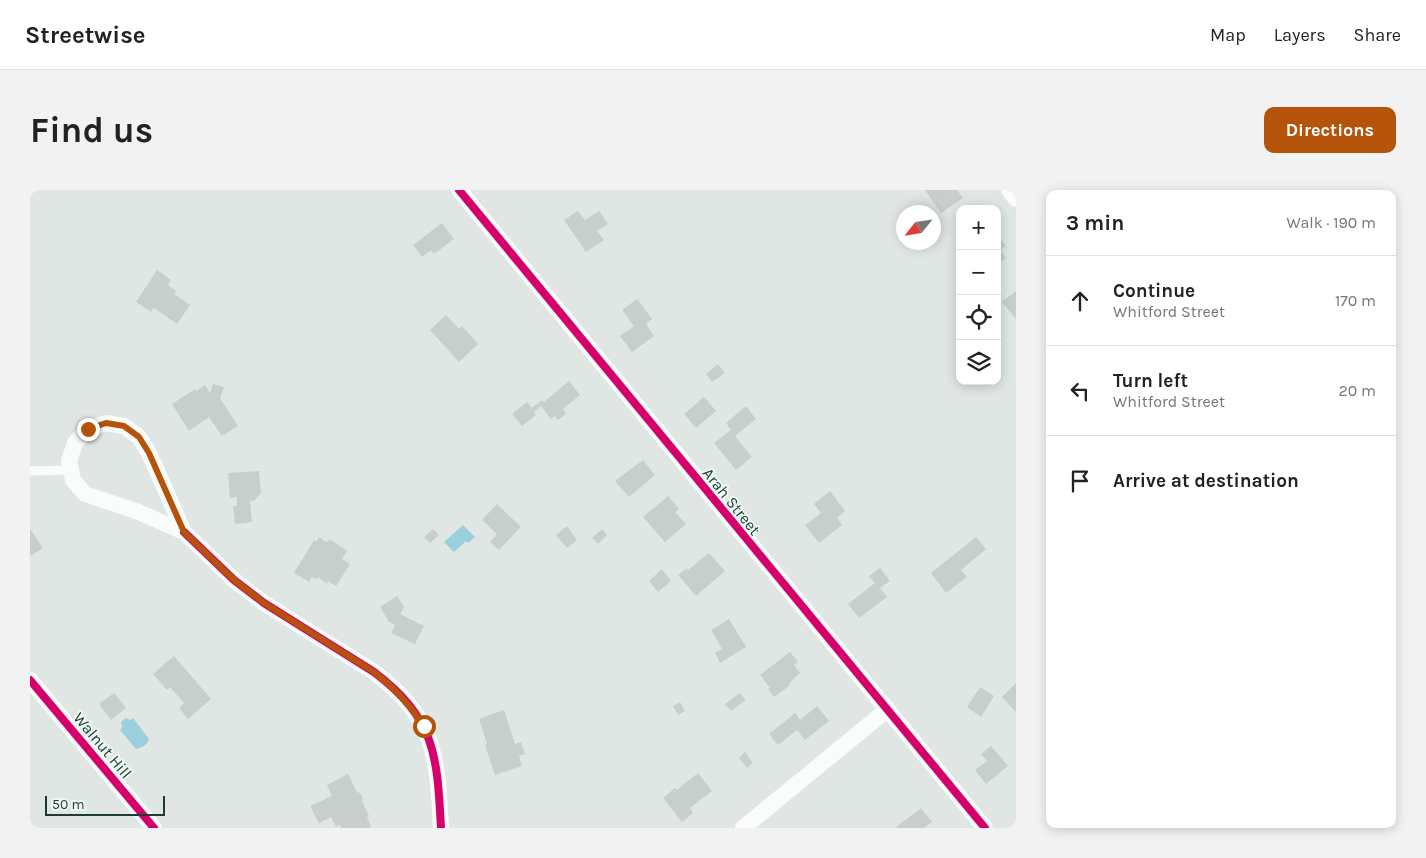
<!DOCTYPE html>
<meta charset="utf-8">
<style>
:root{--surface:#fff;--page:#f2f2f2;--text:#222;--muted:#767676;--line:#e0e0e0;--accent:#b45309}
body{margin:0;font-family:Karla,sans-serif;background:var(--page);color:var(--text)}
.controls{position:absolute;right:15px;top:15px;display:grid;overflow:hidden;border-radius:10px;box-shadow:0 2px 12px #0003}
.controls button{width:45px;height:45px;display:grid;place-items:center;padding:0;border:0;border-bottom:1px solid var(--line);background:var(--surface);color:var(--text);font:25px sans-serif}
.compass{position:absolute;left:866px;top:15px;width:45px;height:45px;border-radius:50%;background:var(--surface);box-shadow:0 2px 12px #0003;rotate:240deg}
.scale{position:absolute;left:15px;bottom:12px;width:120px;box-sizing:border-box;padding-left:5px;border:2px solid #1d3b34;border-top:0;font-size:14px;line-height:18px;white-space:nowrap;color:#1d3b34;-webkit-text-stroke:4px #edf7f2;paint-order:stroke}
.stop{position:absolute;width:15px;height:15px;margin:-11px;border:4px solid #b45309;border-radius:50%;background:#fff}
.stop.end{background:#b45309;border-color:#fff;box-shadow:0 1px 5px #0008}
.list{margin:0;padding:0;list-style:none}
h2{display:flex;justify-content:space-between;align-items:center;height:65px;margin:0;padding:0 20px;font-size:21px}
h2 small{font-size:16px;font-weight:400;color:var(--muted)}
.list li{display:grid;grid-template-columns:32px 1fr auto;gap:15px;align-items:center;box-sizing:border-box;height:90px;padding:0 20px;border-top:1px solid var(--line)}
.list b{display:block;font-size:19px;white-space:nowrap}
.list p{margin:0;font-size:16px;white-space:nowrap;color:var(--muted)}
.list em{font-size:16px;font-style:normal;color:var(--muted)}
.icon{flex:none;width:28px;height:28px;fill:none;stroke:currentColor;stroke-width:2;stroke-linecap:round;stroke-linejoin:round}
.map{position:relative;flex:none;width:986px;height:638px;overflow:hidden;border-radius:10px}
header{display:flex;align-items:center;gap:30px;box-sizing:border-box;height:70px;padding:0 25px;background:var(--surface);border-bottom:1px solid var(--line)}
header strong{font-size:24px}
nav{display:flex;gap:28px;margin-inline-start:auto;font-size:18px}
.intro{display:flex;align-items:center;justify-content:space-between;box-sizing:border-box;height:120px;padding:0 30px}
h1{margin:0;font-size:35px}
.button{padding:12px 22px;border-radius:10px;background:var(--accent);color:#fff;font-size:18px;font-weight:700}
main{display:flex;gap:30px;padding:0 30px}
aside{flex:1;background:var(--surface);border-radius:10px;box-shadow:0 2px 12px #0003}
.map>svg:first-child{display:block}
.water{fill:#9bcfdb}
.building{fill:#c7cecb}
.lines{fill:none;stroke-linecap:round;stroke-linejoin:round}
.lane{stroke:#fafbfb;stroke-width:9}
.street{stroke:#fafbfb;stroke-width:16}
.cycleway-casing{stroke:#edf7f2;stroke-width:11}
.cycleway{stroke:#d6006c;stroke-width:8}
.route{stroke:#b45309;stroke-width:6}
.labels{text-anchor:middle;stroke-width:4;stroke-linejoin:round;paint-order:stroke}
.street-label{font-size:16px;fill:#1d3b34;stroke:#edf7f2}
</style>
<header>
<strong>Streetwise</strong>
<nav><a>Map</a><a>Layers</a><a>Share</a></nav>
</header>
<div class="intro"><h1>Find us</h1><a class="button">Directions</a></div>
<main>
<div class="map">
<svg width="986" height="638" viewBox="0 0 986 638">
<rect width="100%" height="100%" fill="#e0e6e4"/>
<g class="water">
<path d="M 433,335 L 445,347 L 438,353 L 436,351 L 424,362 L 414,352 Z"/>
<path d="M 96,528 L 100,530 L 103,528 L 119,549 C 117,555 112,558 106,559 L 90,540 L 92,538 L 91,532 Z"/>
</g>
<g class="building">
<path d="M 895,0 L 927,0 L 933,8 L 911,23 Z"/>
<path d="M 548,21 L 555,30 L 569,21 L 578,34 L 567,41 L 574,50 L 556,62 L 534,30 Z"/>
<path d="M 412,33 L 424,49 L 404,64 L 401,60 L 392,67 L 383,55 Z"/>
<path d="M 967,45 L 976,56 L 970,60 L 976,68 L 967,75 Z"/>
<path d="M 127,80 L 141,90 L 138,95 L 146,101 L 144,104 L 160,115 L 147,134 L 124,118 L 121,122 L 106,112 Z"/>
<path d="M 986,101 L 986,129 L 972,112 Z"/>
<path d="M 607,109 L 622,129 L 616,134 L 624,146 L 602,162 L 590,146 L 604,136 L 592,120 Z"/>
<path d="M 416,125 L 429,139 L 432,136 L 448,154 L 429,172 L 400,140 Z"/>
<path d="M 688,174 L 695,183 L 682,192 L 676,184 Z"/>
<path d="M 539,191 L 550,205 L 533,219 L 536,224 L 528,230 L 525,226 L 521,229 L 511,216 L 504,222 L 506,225 L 492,236 L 482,224 L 497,212 L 502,218 L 512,210 L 514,212 Z"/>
<path d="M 183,194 L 194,197 L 190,208 L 208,236 L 192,246 L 179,227 L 159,241 L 142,214 L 165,199 L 166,201 L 175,195 L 180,203 Z"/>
<path d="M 674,207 L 686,221 L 666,238 L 654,224 Z"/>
<path d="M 716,216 L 726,229 L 705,246 L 722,267 L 706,280 L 684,253 L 701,240 L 696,233 Z"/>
<path d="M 613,270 L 625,285 L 599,307 L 585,291 Z"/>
<path d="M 229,281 L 231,303 L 225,310 L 220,311 L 222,332 L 205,334 L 203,316 L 207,316 L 207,307 L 200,308 L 198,283 Z"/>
<path d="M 800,301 L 815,321 L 807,328 L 812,335 L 789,353 L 775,335 L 791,323 L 784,314 Z"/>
<path d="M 638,306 L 649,319 L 645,322 L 656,334 L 635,352 L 613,327 Z"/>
<path d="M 467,314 L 491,337 L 469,360 L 460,352 L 467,344 L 452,330 Z"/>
<path d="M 537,336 L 547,350 L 537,358 L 526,345 Z"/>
<path d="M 0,339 L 13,358 L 0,366 Z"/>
<path d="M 403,339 L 409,345 L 400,353 L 394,347 Z"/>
<path d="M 572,339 L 577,345 L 568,354 L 562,348 Z"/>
<path d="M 289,347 L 296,352 L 301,350 L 317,361 L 312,369 L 320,374 L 306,396 L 298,391 L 297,394 L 288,387 L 287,389 L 282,387 L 279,392 L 264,383 L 284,350 L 286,352 Z"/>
<path d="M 946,347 L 956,359 L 931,380 L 937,387 L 916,403 L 901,383 Z"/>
<path d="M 679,363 L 695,381 L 666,406 L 648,385 L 657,378 L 658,380 Z"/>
<path d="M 850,378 L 860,391 L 850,398 L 857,407 L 829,428 L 818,414 L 845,393 L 839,386 Z"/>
<path d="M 632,379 L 641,391 L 628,402 L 619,391 Z"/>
<path d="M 367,406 L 374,417 L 370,424 L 394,436 L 385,454 L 361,443 L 365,435 L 359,432 L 350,417 Z"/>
<path d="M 699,429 L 716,457 L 690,473 L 685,463 L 692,459 L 681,440 Z"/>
<path d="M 760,462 L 768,472 L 764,475 L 770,483 L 761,491 L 759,496 L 744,507 L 738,499 L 740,498 L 730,485 Z"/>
<path d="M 144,466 L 181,509 L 158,529 L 149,518 L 154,513 L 140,497 L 137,500 L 123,484 Z"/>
<path d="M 986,493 L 986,522 L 972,507 Z"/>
<path d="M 950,497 L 964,506 L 951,527 L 937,517 Z"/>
<path d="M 84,503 L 96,518 L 81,530 L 69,514 Z"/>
<path d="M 710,503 L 716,510 L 701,521 L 695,514 Z"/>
<path d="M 650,512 L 655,521 L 648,525 L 643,516 Z"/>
<path d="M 787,516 L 799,531 L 775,550 L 767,540 L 748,555 L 739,544 L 765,523 L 770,530 Z"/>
<path d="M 474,520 L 485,554 L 491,552 L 495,564 L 489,566 L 492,576 L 465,585 L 455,555 L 457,554 L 449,529 Z"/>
<path d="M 961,556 L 978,576 L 956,594 L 945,580 L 957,571 L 951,564 Z"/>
<path d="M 715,562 L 723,573 L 717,578 L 709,568 Z"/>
<path d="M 668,583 L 682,601 L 660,618 L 663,623 L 652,632 L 633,608 L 645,598 L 647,600 Z"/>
<path d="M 318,584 L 327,602 L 330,603 L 333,608 L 332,611 L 339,626 L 337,627 L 341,637 L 339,638 L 311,638 L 310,635 L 306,637 L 301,627 L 289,633 L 280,616 L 302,606 L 297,595 Z"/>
<path d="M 891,618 L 902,632 L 894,638 L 865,638 Z"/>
</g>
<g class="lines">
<path class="lane" d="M 0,281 L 41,280"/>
<g class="street">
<path d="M 429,0 L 955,638"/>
<path d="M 979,0 L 986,9"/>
<path d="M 76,233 L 94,236 L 109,247 L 119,263 L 154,342 L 106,321 L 55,304 L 43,290 L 39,271 L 45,253 L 58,239 Z"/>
<path d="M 154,342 L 204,390 L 234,413 L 344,482 C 406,529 407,566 411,638"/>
<path d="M 0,490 L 124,638"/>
<path d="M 713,638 L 858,519"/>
</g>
<g class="cycleway-casing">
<g id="cycleway">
<path d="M 429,0 L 955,638"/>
<path d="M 154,342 L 204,390 L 234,413 L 344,482 C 406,529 407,566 411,638"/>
<path d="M 0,490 L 124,638"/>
</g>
</g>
<use href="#cycleway" class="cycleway"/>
</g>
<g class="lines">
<path class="route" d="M 58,239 L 76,233 L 94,236 L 109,247 L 119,263 L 154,342 L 204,390 L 234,413 L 344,482 C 364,497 380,515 394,536"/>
</g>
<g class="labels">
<g class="street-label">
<text transform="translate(702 311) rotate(51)" y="6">Arah Street</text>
<text transform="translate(73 555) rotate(50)" y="6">Walnut Hill</text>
</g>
</g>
</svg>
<div class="controls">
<button>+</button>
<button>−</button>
<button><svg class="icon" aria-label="locate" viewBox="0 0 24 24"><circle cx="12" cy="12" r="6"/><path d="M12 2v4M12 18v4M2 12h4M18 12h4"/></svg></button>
<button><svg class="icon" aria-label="layers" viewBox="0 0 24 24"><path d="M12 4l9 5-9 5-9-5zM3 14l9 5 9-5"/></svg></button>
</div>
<svg class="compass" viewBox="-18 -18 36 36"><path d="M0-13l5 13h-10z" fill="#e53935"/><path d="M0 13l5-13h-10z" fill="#767676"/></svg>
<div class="scale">50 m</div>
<div class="stop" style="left:394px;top:536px"></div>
<div class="stop end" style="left:58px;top:239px"></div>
</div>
<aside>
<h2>3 min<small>Walk · 190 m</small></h2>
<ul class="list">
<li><svg class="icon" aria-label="ahead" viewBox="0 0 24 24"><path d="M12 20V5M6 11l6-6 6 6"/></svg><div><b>Continue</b><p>Whitford Street</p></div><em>170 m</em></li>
<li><svg class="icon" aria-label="left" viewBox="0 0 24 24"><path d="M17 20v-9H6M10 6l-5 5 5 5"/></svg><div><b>Turn left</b><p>Whitford Street</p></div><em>20 m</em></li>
<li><svg class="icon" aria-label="arrive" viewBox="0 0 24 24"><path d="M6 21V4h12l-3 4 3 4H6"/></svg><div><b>Arrive at destination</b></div></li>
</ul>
</aside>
</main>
